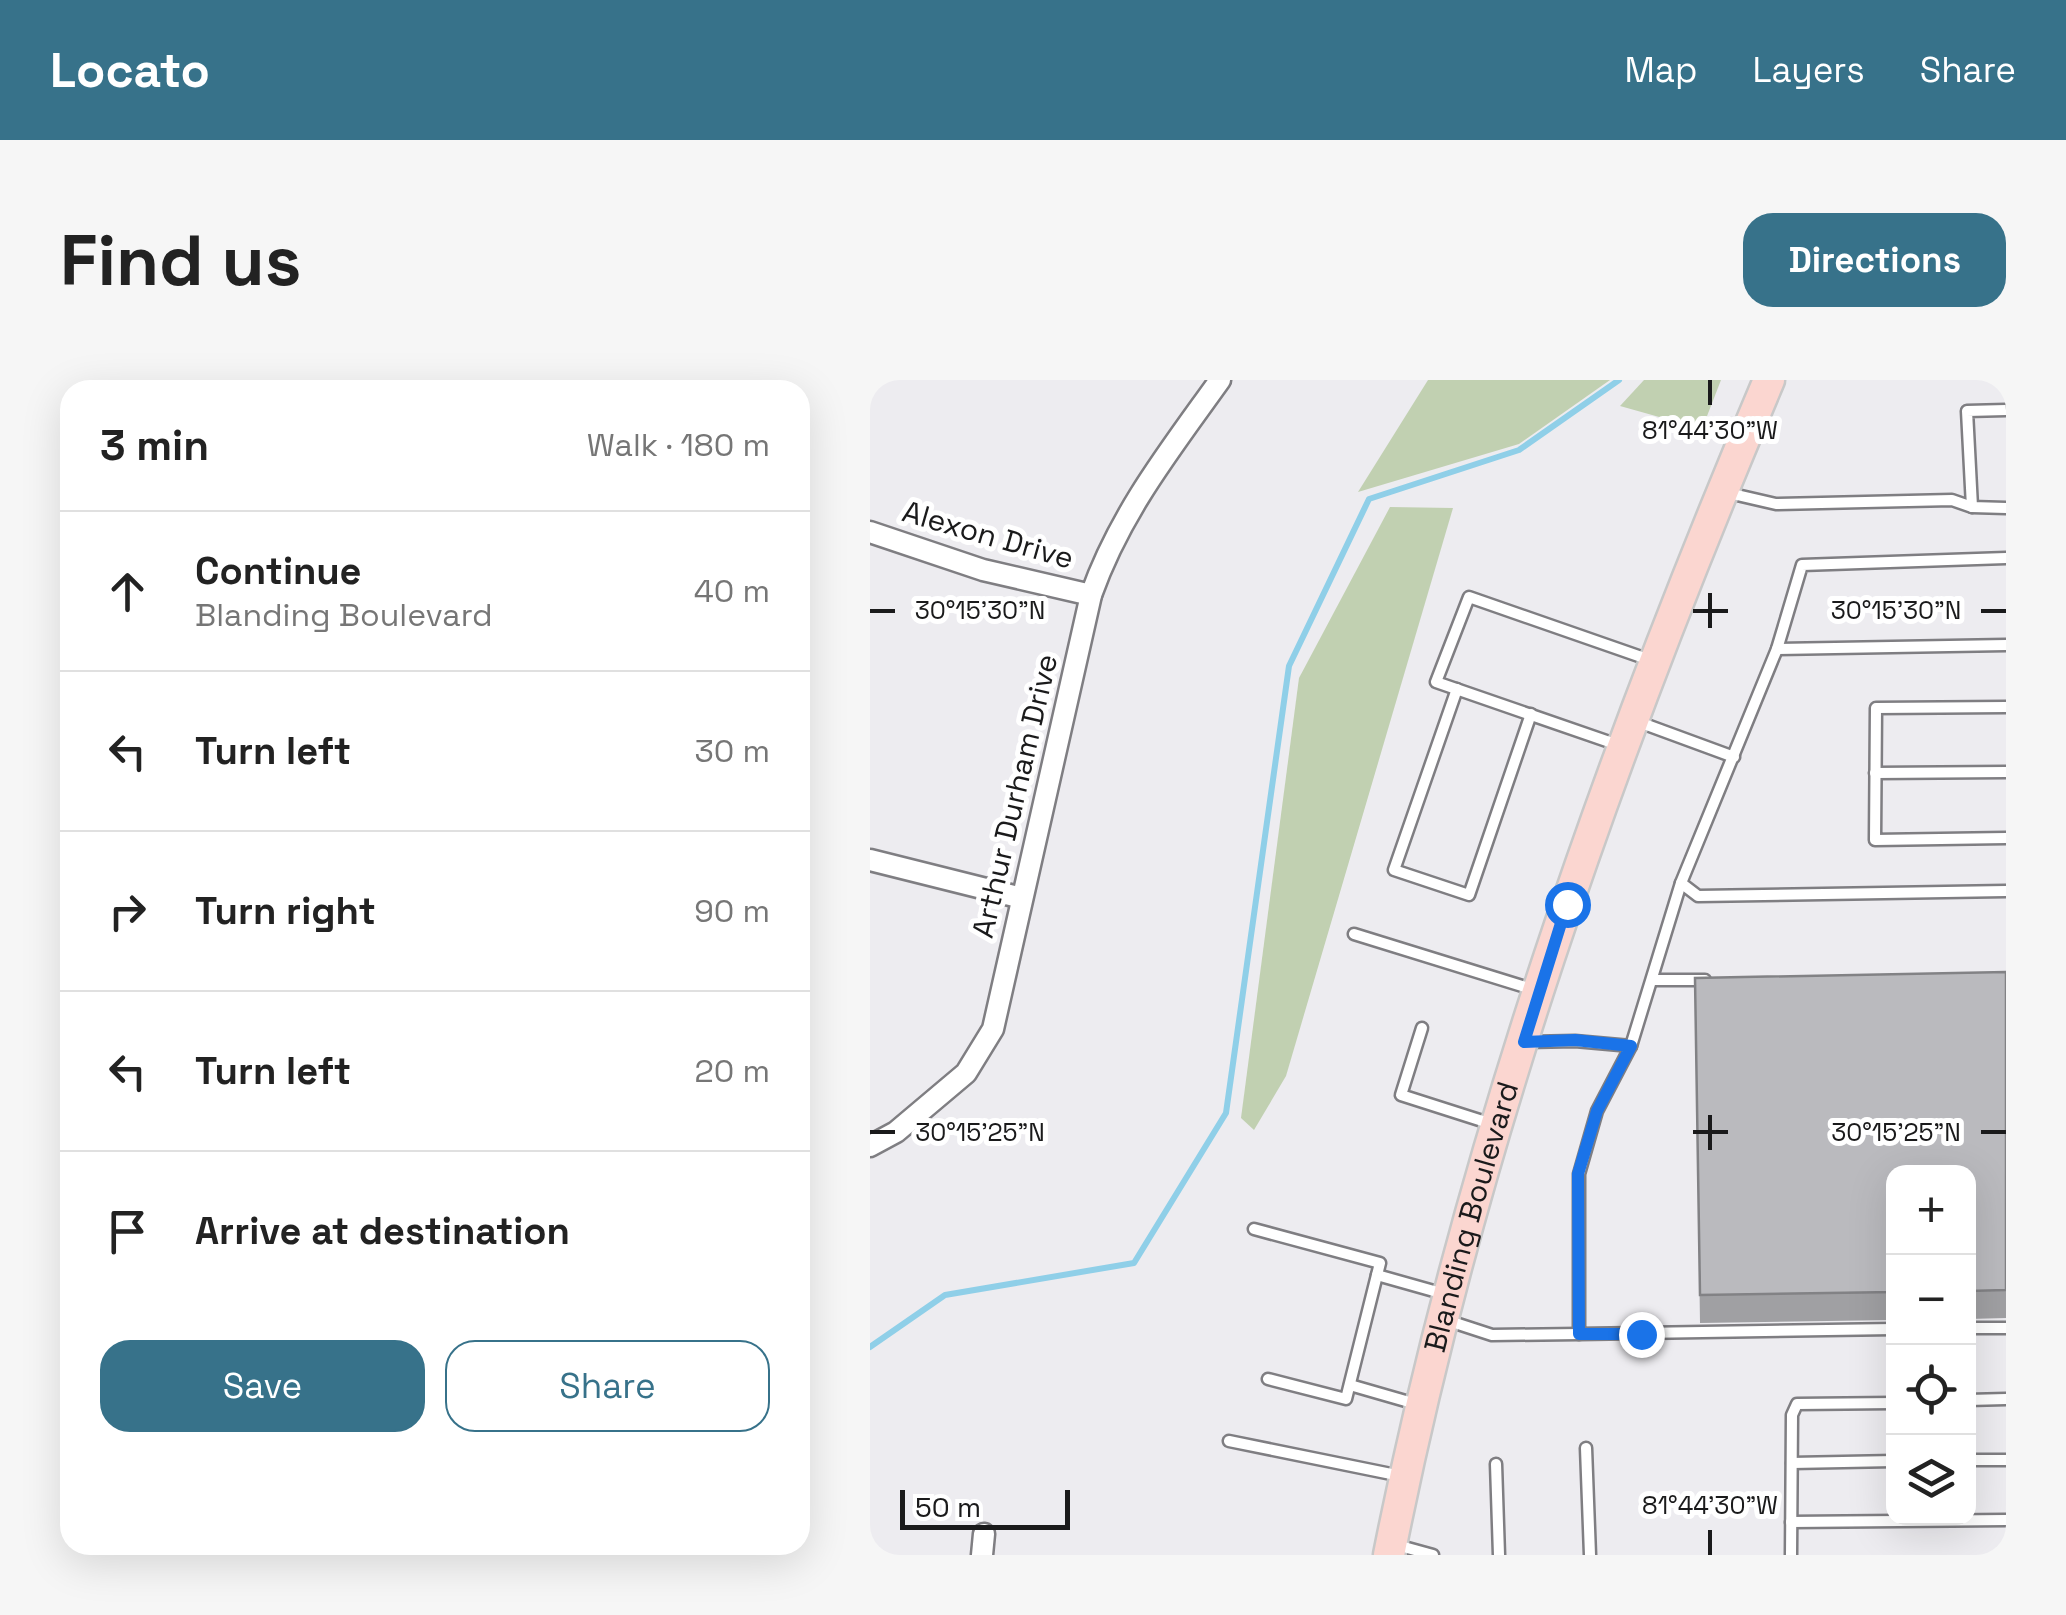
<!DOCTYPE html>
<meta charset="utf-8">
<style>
:root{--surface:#fff;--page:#f6f6f6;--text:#222;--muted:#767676;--line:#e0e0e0;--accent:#37728a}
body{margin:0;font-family:"Space Grotesk",sans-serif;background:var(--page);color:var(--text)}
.controls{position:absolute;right:30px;bottom:30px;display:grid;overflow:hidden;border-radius:20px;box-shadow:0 10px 40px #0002}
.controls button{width:90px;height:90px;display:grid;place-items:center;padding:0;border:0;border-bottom:2px solid var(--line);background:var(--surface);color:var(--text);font:50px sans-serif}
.scale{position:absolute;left:30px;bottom:25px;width:170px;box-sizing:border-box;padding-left:10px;border:5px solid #1a1a1b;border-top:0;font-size:28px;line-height:35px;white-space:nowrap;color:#1a1a1b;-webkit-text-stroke:8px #fff;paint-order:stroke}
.stop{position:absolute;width:30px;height:30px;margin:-22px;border:8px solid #1a73e8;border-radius:50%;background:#fff}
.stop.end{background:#1a73e8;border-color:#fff;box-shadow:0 2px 10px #0008}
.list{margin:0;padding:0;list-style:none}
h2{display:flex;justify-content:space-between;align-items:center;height:130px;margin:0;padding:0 40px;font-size:42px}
h2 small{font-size:32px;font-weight:400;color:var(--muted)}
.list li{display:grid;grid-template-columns:65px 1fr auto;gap:30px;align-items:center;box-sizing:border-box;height:160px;padding:0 40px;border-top:2px solid var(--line)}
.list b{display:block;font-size:38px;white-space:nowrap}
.list p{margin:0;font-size:32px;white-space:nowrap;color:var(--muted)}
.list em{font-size:32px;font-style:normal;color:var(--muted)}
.actions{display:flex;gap:20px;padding:30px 40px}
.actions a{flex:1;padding:22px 0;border:2px solid var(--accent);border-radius:30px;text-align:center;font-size:35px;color:var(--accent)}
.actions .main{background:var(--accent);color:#fff}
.icon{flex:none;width:55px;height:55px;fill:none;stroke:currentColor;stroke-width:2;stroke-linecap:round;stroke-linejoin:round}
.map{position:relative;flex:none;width:1136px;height:1175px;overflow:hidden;border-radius:30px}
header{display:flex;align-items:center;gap:60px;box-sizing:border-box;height:140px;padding:0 50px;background:var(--accent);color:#fff}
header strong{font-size:48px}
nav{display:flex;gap:55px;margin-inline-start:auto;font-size:35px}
.intro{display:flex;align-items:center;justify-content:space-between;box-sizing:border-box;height:240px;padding:0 60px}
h1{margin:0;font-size:70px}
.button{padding:25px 45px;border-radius:30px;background:var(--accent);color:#fff;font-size:35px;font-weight:700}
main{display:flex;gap:60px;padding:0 60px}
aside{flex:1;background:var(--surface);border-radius:30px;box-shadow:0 10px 40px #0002}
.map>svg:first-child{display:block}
.green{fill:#c1d0b1}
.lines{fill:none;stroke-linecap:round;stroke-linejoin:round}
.stream{stroke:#8fcfe8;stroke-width:6}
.service-casing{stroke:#7f7e82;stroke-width:15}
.minor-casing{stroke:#7f7e82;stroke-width:25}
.primary-casing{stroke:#c8c8c8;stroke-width:35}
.service{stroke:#fff;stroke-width:10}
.minor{stroke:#fff;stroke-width:20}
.primary{stroke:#fbd6d0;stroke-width:30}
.wall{fill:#a0a0a3}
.building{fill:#bababe;stroke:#828285;stroke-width:2.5}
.route{stroke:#1a73e8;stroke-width:12}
.ticks{fill:none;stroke:#1a1a1b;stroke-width:4}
.labels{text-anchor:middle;stroke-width:10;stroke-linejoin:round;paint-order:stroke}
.street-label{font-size:30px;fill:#1a1a1b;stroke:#fff}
.ticks-label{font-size:25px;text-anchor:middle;fill:#1a1a1b;stroke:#fff;stroke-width:10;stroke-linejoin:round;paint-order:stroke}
</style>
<header>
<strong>Locato</strong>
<nav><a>Map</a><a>Layers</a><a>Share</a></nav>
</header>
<div class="intro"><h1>Find us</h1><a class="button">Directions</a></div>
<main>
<aside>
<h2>3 min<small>Walk · 180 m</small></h2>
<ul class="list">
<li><svg class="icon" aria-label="ahead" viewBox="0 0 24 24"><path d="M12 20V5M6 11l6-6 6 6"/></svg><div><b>Continue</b><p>Blanding Boulevard</p></div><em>40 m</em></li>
<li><svg class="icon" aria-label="left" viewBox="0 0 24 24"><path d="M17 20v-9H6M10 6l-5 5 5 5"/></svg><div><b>Turn left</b></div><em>30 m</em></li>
<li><svg class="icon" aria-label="right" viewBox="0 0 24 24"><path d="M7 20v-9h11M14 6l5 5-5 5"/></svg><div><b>Turn right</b></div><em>90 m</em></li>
<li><svg class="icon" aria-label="left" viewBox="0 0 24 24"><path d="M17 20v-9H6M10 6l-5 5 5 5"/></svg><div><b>Turn left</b></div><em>20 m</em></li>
<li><svg class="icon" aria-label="arrive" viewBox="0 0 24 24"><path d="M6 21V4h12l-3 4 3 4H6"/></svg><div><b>Arrive at destination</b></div></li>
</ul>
<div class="actions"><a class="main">Save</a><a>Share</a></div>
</aside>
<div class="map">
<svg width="1136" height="1175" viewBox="0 0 1136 1175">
<rect width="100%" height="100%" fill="#edecf0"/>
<g class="green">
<path d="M 558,0 L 740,0 L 649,64 L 488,112 Z"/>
<path d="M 774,0 L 851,0 L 832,49 L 750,26 Z"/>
<path d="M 520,127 L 583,128 L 416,696 L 384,750 L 371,738 L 429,298 Z"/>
</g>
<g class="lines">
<path class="stream" d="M 0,967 L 75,915 L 264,883 L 356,733 L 419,286 L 499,119 L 649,70 L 749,0"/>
<g class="service-casing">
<g id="service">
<path d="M 854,112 L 906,124 L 1082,120 L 1102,127 L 1136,128"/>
<path d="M 1102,127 L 1097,31 L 1136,30"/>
<path d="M 907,269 L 1136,265"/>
<path d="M 587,309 L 524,490 L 599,515 L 661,334"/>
<path d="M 1136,327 L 1006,328 L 1005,460 L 1136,458"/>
<path d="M 766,341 L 864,377"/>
<path d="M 751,366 L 566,302 L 599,217 L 780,280"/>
<path d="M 1005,393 L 1136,392"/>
<path d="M 811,503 L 828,516 L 1136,511"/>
<path d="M 484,554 L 665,610"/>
<path d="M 782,600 L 835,600"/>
<path d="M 552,648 L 531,715 L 625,745"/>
<path d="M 657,662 L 705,661 L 761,666"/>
<path d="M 384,849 L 510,883 L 476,1019 L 398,999"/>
<path d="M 507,895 L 578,915"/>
<path d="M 576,940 L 622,955 L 709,954"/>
<path d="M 1098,948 L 1136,948"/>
<path d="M 1024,949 L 709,954 L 709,794 L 727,731 L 761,666 L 811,503 L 907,269 L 932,185 L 1136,178"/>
<path d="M 480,1005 L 546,1024"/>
<path d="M 1098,1020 L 1136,1019"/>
<path d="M 359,1061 L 531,1096"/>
<path d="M 716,1068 L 720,1175"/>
<path d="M 1098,1080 L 1136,1080"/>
<path d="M 922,1083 L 1024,1081"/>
<path d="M 626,1084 L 629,1175"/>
<path d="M 921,1142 L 1136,1140"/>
<path d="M 523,1164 L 563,1175"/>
<path d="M 921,1175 L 922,1035 L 927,1024 L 1024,1023"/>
</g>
</g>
<g class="minor-casing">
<g id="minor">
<path d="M 0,152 L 113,190 L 221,215"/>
<path d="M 0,480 L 152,518"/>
<path d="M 0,766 L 26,752 L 96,693 L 123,649 L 221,215 C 250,133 300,70 350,0"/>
<path d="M 112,1175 L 114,1154"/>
</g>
</g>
<g class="primary-casing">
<g id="primary">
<path id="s1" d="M 519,1175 C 598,775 740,374 899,0"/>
</g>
</g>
<use href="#service" class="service"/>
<use href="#minor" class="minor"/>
<use href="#primary" class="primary"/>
</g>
<path class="wall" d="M 1136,592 L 1136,938 L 1098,939 L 1098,792 L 1024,792 L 1024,940 L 830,943 L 825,598 Z"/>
<path class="building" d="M 1136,592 L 1136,910 L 1098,911 L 1098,792 L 1024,792 L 1024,912 L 830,915 L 825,598 Z"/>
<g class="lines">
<path class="route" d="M 697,524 L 654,662 L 705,660 L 761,666 L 727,731 L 708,794 L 709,954 L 771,954"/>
</g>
<path class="ticks" d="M 840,0 L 840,25M 840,213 L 840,248M 0,231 L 25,231M 823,231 L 858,231M 1111,231 L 1136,231M 840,735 L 840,770M 0,752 L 25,752M 823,752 L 858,752M 1111,752 L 1136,752M 840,1150 L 840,1175"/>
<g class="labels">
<g class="street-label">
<text transform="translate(118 155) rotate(16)" y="10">Alexon Drive</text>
<text transform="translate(145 416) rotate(-77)" y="10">Arthur Durham Drive</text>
<text dy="10" stroke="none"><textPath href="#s1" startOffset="348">Blanding Boulevard</textPath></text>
</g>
</g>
<g class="ticks-label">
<text x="840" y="59">81°44'30"W</text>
<text x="110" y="239">30°15'30"N</text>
<text x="1026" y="239">30°15'30"N</text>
<text x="110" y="761">30°15'25"N</text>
<text x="1026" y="761">30°15'25"N</text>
<text x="840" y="1134">81°44'30"W</text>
</g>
</svg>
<div class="controls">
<button>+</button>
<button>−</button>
<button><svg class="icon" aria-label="locate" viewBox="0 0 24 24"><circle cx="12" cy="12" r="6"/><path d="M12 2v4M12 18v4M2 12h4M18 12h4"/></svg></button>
<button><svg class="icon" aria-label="layers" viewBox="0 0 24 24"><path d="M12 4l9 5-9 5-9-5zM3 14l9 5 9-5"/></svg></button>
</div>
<div class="scale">50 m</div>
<div class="stop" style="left:697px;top:524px"></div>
<div class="stop end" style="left:771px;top:954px"></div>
</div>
</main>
